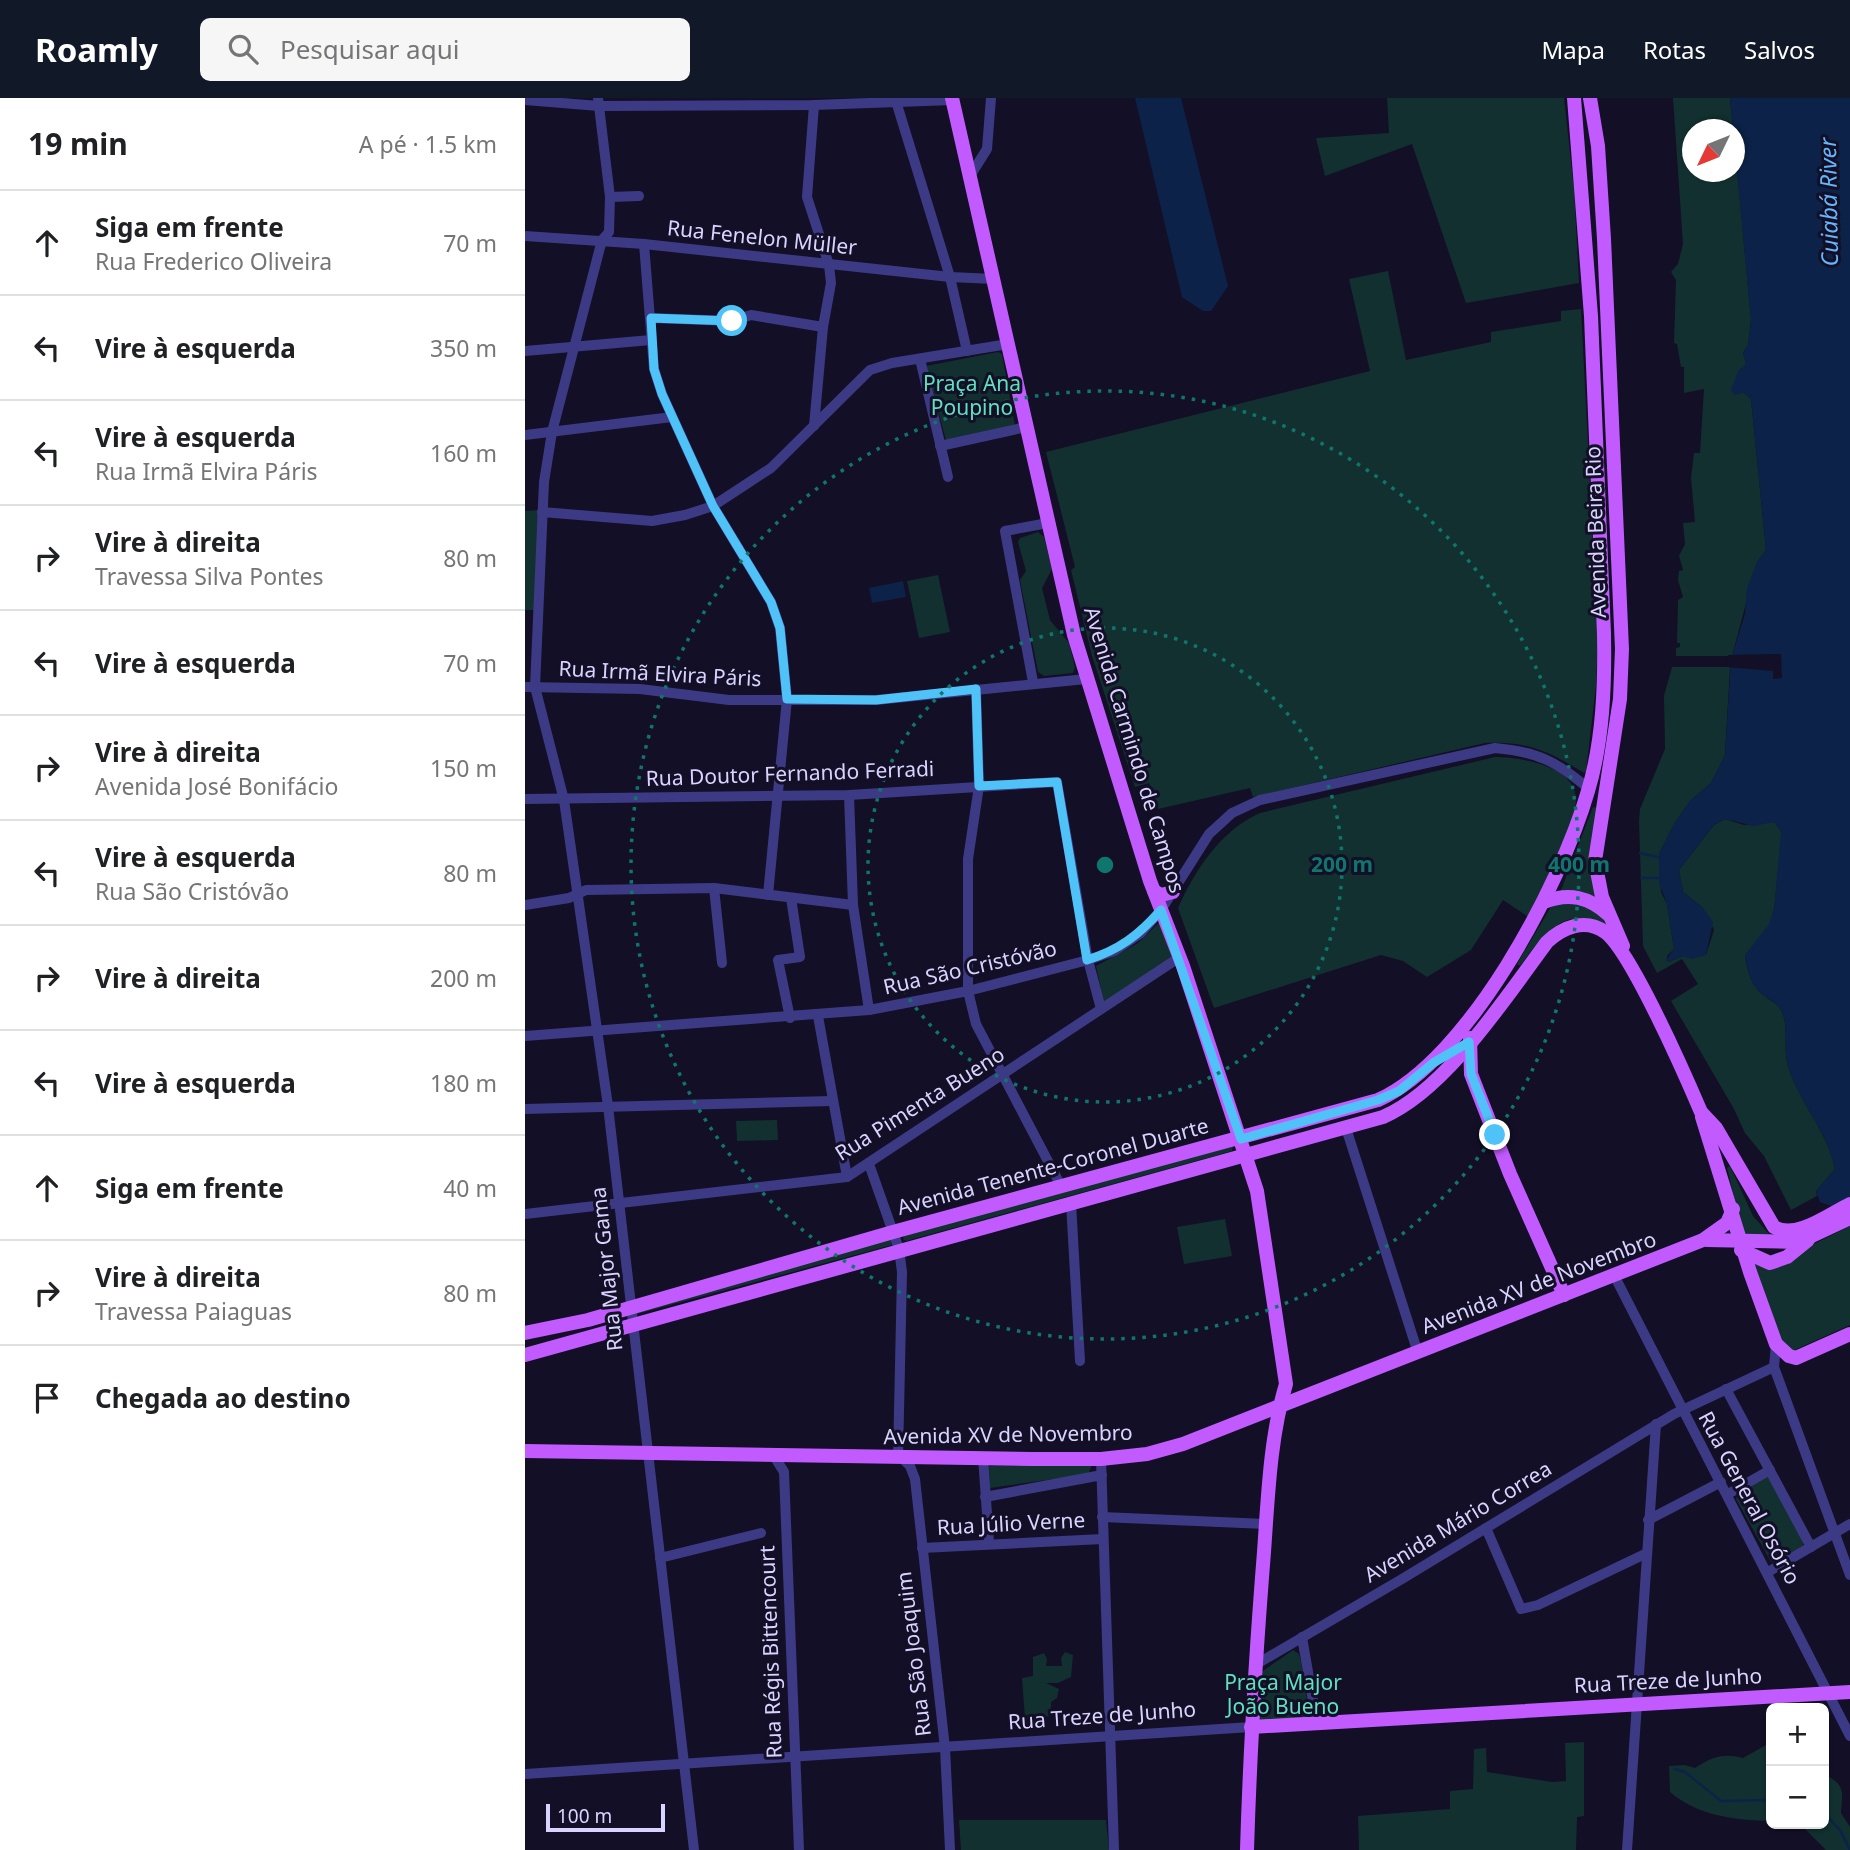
<!DOCTYPE html>
<html lang="pt">
<meta charset="utf-8">
<style>
:root{--surface:#fff;--page:#f6f6f6;--text:#202124;--muted:#757577;--line:#e0e0e0;--accent:#111827}
body{margin:0;font-family:"Noto Sans",sans-serif;background:var(--page);color:var(--text)}
.controls{position:absolute;right:21px;bottom:21px;display:grid;overflow:hidden;border-radius:10px;box-shadow:0 2px 5px #0004}
.controls button{width:63px;height:63px;display:grid;place-items:center;padding:0;border:0;border-bottom:2px solid var(--line);background:var(--surface);color:var(--text);font:35px sans-serif}
.compass{position:absolute;left:1157px;top:21px;width:63px;height:63px;border-radius:50%;background:var(--surface);box-shadow:0 2px 5px #0004;rotate:227deg}
.scale{position:absolute;left:21px;bottom:18px;width:119px;box-sizing:border-box;padding-left:7px;border:4px solid #d9d4ff;border-top:0;font-size:19px;line-height:24px;white-space:nowrap;color:#d9d4ff;-webkit-text-stroke:5px #130f26;paint-order:stroke}
.stop{position:absolute;width:21px;height:21px;margin:-16px;border:5px solid #4fc3f7;border-radius:50%;background:#fff}
.stop.end{background:#4fc3f7;border-color:#fff;box-shadow:0 2px 7px #0008}
.list{margin:0;padding:0;list-style:none}
h2{display:flex;justify-content:space-between;align-items:center;height:91px;margin:0;padding:0 28px;font-size:30px}
h2 small{font-size:23px;font-weight:400;color:var(--muted)}
.list li{display:grid;grid-template-columns:46px 1fr auto;gap:21px;align-items:center;box-sizing:border-box;height:105px;padding:0 28px;border-top:2px solid var(--line)}
.list b{display:block;font-size:26px;white-space:nowrap}
.list p{margin:0;font-size:23px;white-space:nowrap;color:var(--muted)}
.list em{font-size:23px;font-style:normal;color:var(--muted)}
.icon{flex:none;width:38px;height:38px;fill:none;stroke:currentColor;stroke-width:2;stroke-linecap:round;stroke-linejoin:round}
.map{position:relative;flex:none;width:1325px;height:1752px;overflow:hidden}
header{display:flex;align-items:center;gap:42px;box-sizing:border-box;height:98px;padding:0 35px;background:var(--accent);color:#fff}
header strong{font-size:33px}
nav{display:flex;gap:38px;margin-inline-start:auto;font-size:24px}
.search{width:490px;height:63px;background:var(--page);display:flex;align-items:center;gap:18px;box-sizing:border-box;padding:0 24px;border-radius:10px;color:var(--muted);font-size:26px}
main{display:flex}
aside{flex:1;background:var(--surface)}
.map>svg:first-child{display:block}
.green{fill:#12302f}
.water{fill:#0c2248}
.pier{fill:#130f26}
.lines{fill:none;stroke-linecap:round;stroke-linejoin:round}
.stream{stroke:#0c2248;stroke-width:2.5}
.minor{stroke:#3d3a85;stroke-width:10}
.major{stroke:#c25bff;stroke-width:14}
.route{stroke:#4fc3f7;stroke-width:9}
.ring{fill:none;stroke:#0f766e;stroke-width:3.5;stroke-dasharray:3.5 7}
.labels{text-anchor:middle;stroke-width:6;stroke-linejoin:round;paint-order:stroke}
.street-label{font-size:21px;fill:#d9d4ff;stroke:#130f26}
.park-label{font-size:21px;fill:#5fe0c0;stroke:#130f26}
.water-label{font-size:23px;font-style:italic;fill:#62b6ff;stroke:#130f26}
.centre{fill:#0f766e;stroke:#130f26;stroke-width:3.5}
.ring-label{font-size:21px;text-anchor:middle;font-weight:bold;fill:#0f766e;stroke:#130f26;stroke-width:6;stroke-linejoin:round;paint-order:stroke}
</style>
<header>
<strong>Roamly</strong>
<div class="search"><svg class="icon" aria-label="search" viewBox="0 0 24 24"><circle cx="10" cy="10" r="6"/><path d="M15 15l6 6"/></svg>Pesquisar aqui</div>
<nav><a>Mapa</a><a>Rotas</a><a>Salvos</a></nav>
</header>
<main>
<aside>
<h2>19 min<small>A pé · 1.5 km</small></h2>
<ul class="list">
<li><svg class="icon" aria-label="ahead" viewBox="0 0 24 24"><path d="M12 20V5M6 11l6-6 6 6"/></svg><div><b>Siga em frente</b><p>Rua Frederico Oliveira</p></div><em>70 m</em></li>
<li><svg class="icon" aria-label="left" viewBox="0 0 24 24"><path d="M17 20v-9H6M10 6l-5 5 5 5"/></svg><div><b>Vire à esquerda</b></div><em>350 m</em></li>
<li><svg class="icon" aria-label="left" viewBox="0 0 24 24"><path d="M17 20v-9H6M10 6l-5 5 5 5"/></svg><div><b>Vire à esquerda</b><p>Rua Irmã Elvira Páris</p></div><em>160 m</em></li>
<li><svg class="icon" aria-label="right" viewBox="0 0 24 24"><path d="M7 20v-9h11M14 6l5 5-5 5"/></svg><div><b>Vire à direita</b><p>Travessa Silva Pontes</p></div><em>80 m</em></li>
<li><svg class="icon" aria-label="left" viewBox="0 0 24 24"><path d="M17 20v-9H6M10 6l-5 5 5 5"/></svg><div><b>Vire à esquerda</b></div><em>70 m</em></li>
<li><svg class="icon" aria-label="right" viewBox="0 0 24 24"><path d="M7 20v-9h11M14 6l5 5-5 5"/></svg><div><b>Vire à direita</b><p>Avenida José Bonifácio</p></div><em>150 m</em></li>
<li><svg class="icon" aria-label="left" viewBox="0 0 24 24"><path d="M17 20v-9H6M10 6l-5 5 5 5"/></svg><div><b>Vire à esquerda</b><p>Rua São Cristóvão</p></div><em>80 m</em></li>
<li><svg class="icon" aria-label="right" viewBox="0 0 24 24"><path d="M7 20v-9h11M14 6l5 5-5 5"/></svg><div><b>Vire à direita</b></div><em>200 m</em></li>
<li><svg class="icon" aria-label="left" viewBox="0 0 24 24"><path d="M17 20v-9H6M10 6l-5 5 5 5"/></svg><div><b>Vire à esquerda</b></div><em>180 m</em></li>
<li><svg class="icon" aria-label="ahead" viewBox="0 0 24 24"><path d="M12 20V5M6 11l6-6 6 6"/></svg><div><b>Siga em frente</b></div><em>40 m</em></li>
<li><svg class="icon" aria-label="right" viewBox="0 0 24 24"><path d="M7 20v-9h11M14 6l5 5-5 5"/></svg><div><b>Vire à direita</b><p>Travessa Paiaguas</p></div><em>80 m</em></li>
<li><svg class="icon" aria-label="arrive" viewBox="0 0 24 24"><path d="M6 21V4h12l-3 4 3 4H6"/></svg><div><b>Chegada ao destino</b></div></li>
</ul>
</aside>
<div class="map">
<svg width="1325" height="1752" viewBox="0 0 1325 1752">
<rect width="100%" height="100%" fill="#130f26"/>
<g class="green">
<path d="M 862,0 L 1039,0 L 1049,91 L 1054,185 L 941,205 L 887,46 L 800,78 L 791,40 L 864,35 Z"/>
<path d="M 1148,0 L 1205,0 L 1208,31 L 1168,32 L 1168,74 L 1210,74 L 1210,49 L 1226,222 L 1223,247 L 1218,255 L 1221,266 L 1219,295 L 1226,301 L 1241,452 L 1232,464 L 1207,558 L 1151,558 L 1151,550 L 1155,549 L 1155,545 L 1152,545 L 1153,502 L 1158,499 L 1153,482 L 1154,473 L 1158,472 L 1154,458 L 1160,446 L 1158,425 L 1170,424 L 1166,380 L 1169,355 L 1175,355 L 1179,291 L 1159,295 L 1159,269 L 1156,269 L 1152,246 L 1149,245 L 1151,182 L 1146,174 L 1153,166 L 1158,146 Z"/>
<path d="M 863,173 L 881,262 L 966,244 L 966,234 L 1036,223 L 1036,213 L 1056,211 L 1073,541 L 1071,588 L 1061,673 L 1059,675 C 1024,653 1001,643 960,645 L 728,699 L 725,690 L 633,711 L 624,685 L 610,689 L 567,558 L 546,472 L 550,469 L 521,354 L 845,273 L 824,181 Z"/>
<path d="M 473,254 L 477,256 L 490,328 L 421,342 L 401,268 Z"/>
<path d="M 14,412 L 9,512 L 0,512 L 0,413 Z"/>
<path d="M 513,434 L 519,439 L 527,471 L 517,490 L 525,522 L 544,545 L 550,569 L 548,575 L 519,578 L 513,574 L 495,482 L 501,473 L 493,444 L 495,440 Z"/>
<path d="M 413,477 L 425,534 L 394,540 L 382,483 Z"/>
<path d="M 1147,569 L 1205,569 L 1200,657 L 1186,685 L 1165,703 L 1149,726 L 1134,756 L 1136,794 L 1142,806 L 1149,851 L 1142,858 L 1143,864 L 1158,858 L 1181,857 L 1189,832 L 1178,810 L 1158,794 L 1154,772 L 1189,727 L 1200,721 L 1219,727 L 1249,724 L 1257,734 L 1249,812 L 1245,826 L 1220,858 C 1223,876 1226,888 1241,899 C 1245,903 1251,905 1254,909 C 1266,925 1257,950 1263,968 C 1274,1004 1303,1034 1310,1071 L 1291,1093 L 1292,1098 L 1266,1112 L 1239,1058 L 1220,1035 L 1209,1011 L 1146,903 L 1173,886 L 1157,861 L 1132,875 L 1118,848 L 1114,723 L 1115,711 L 1140,651 L 1139,598 Z"/>
<path d="M 970,659 C 992,659 1035,666 1047,687 C 1054,698 1050,715 1047,726 L 1005,820 L 978,802 L 946,852 L 902,879 L 878,863 L 856,857 L 689,910 L 653,810 C 670,772 696,732 735,715 Z"/>
<path d="M 1068,709 L 1072,710 L 1065,759 L 1092,835 C 1083,830 1071,822 1061,821 C 1031,815 1010,848 995,868 L 992,866 L 1036,792 Z"/>
<path d="M 639,820 L 652,857 L 579,906 L 571,868 L 613,845 Z"/>
<path d="M 252,1022 L 253,1042 L 212,1043 L 211,1023 Z"/>
<path d="M 708,1048 L 707,1053 L 381,1143 L 378,1141 L 379,1138 Z"/>
<path d="M 1205,1068 L 1228,1118 L 1246,1138 L 1219,1139 L 1202,1070 Z"/>
<path d="M 700,1121 L 707,1158 L 659,1166 L 652,1129 Z"/>
<path d="M 1325,1128 L 1325,1227 L 1267,1253 L 1259,1249 L 1229,1166 L 1283,1149 Z"/>
<path d="M 366,1141 L 367,1147 L 112,1216 L 112,1212 Z"/>
<path d="M 567,1366 L 564,1375 L 558,1377 L 465,1390 L 464,1368 Z"/>
<path d="M 1243,1378 L 1278,1443 L 1278,1448 L 1250,1465 L 1246,1464 L 1211,1401 L 1213,1395 Z"/>
<path d="M 768,1552 L 774,1556 L 776,1564 L 785,1620 L 736,1622 L 732,1619 L 735,1575 Z"/>
<path d="M 540,1554 L 548,1557 L 546,1579 L 533,1585 L 521,1585 L 534,1591 L 532,1600 L 526,1604 L 526,1618 L 500,1620 L 497,1580 L 508,1578 L 508,1559 L 519,1555 L 522,1561 L 521,1568 L 537,1568 L 536,1560 Z"/>
<path d="M 1059,1644 L 1059,1718 L 1052,1719 L 1051,1752 L 834,1752 L 833,1718 L 925,1711 L 925,1693 L 948,1691 L 949,1651 L 961,1650 L 962,1674 L 1027,1684 L 1041,1683 L 1040,1645 Z"/>
<path d="M 1241,1647 L 1246,1648 L 1246,1723 C 1210,1722 1173,1718 1145,1694 L 1144,1668 L 1160,1667 L 1170,1670 C 1188,1659 1197,1655 1218,1660 Z"/>
<path d="M 1299,1676 C 1322,1688 1317,1694 1316,1715 L 1325,1729 L 1325,1752 L 1301,1752 L 1280,1731 L 1265,1726 L 1299,1726 Z"/>
<path d="M 434,1722 L 581,1722 L 584,1752 L 436,1752 Z"/>
</g>
<g class="water">
<path d="M 610,0 L 656,0 L 703,188 L 686,213 L 678,213 L 657,199 Z"/>
<path d="M 1205,0 L 1325,0 L 1325,1115 L 1295,1104 L 1291,1093 L 1310,1071 C 1303,1034 1274,1004 1263,968 C 1257,950 1266,924 1254,909 C 1251,905 1245,902 1241,899 C 1226,888 1223,876 1220,857 L 1244,826 L 1249,812 L 1256,734 L 1249,724 L 1229,728 L 1200,721 L 1189,727 L 1154,772 L 1158,794 L 1178,810 L 1188,824 L 1181,857 L 1166,861 L 1158,858 L 1143,864 L 1141,862 L 1149,851 L 1142,806 L 1134,785 L 1134,756 L 1149,726 L 1165,703 L 1186,685 L 1200,657 L 1206,561 L 1220,516 L 1222,490 L 1232,464 L 1241,452 L 1226,301 L 1219,295 L 1209,297 L 1206,292 L 1213,273 L 1221,266 L 1218,255 L 1223,247 L 1226,222 Z"/>
<path d="M 378,483 L 381,499 L 347,505 L 344,490 Z"/>
</g>
<path class="pier" d="M 1256,556 L 1257,580 L 1248,581 L 1248,573 L 1202,569 L 1203,557 Z"/>
<g class="lines">
<g class="stream">
<path d="M 1115,755 L 1136,760"/>
<path d="M 1116,780 L 1137,780"/>
<path d="M 1150,1671 L 1160,1674 L 1196,1703 L 1246,1702"/>
<path d="M 1299,1715 L 1315,1732 L 1325,1752"/>
</g>
<g class="minor">
<path d="M 73,0 L 85,99 L 84,134 L 77,142 L 27,334 L 19,384 L 10,589 L 39,702 L 83,1008 L 169,1752"/>
<path d="M 370,0 L 425,179 L 442,253"/>
<path d="M 0,2 L 74,8 L 289,7 L 428,2"/>
<path d="M 289,7 L 282,99 L 304,167 L 306,185 L 298,229 L 289,328"/>
<path d="M 445,78 L 462,51 L 466,0"/>
<path d="M 85,99 L 114,98"/>
<path d="M 0,138 L 119,146 L 425,179 L 469,181"/>
<path d="M 119,146 L 129,271 L 137,296 L 188,408 L 246,504 L 255,530 L 262,601 L 243,797"/>
<path d="M 126,220 L 207,223 L 226,217 L 298,229"/>
<path d="M 0,253 L 126,242"/>
<path d="M 395,261 L 423,379"/>
<path d="M 0,337 L 147,319"/>
<path d="M 415,348 L 501,329"/>
<path d="M 17,414 L 127,423 L 160,417 L 188,408 L 246,370 L 345,272 L 367,265 L 483,246"/>
<path d="M 508,584 L 480,433 L 523,425"/>
<path d="M 0,589 L 115,591 L 204,602 L 351,602 L 561,581"/>
<path d="M 451,591 L 454,688 L 443,761 L 443,893 L 451,926 L 536,1088"/>
<path d="M 324,697 L 328,807 L 344,912"/>
<path d="M 0,701 L 324,697 L 532,684 L 563,862 L 576,911"/>
<path d="M 189,790 L 197,865"/>
<path d="M 0,807 L 44,800 L 61,792 L 189,790 L 328,807"/>
<path d="M 293,918 L 322,1079"/>
<path d="M 265,920 L 253,862 L 275,859 L 266,800"/>
<path d="M 0,938 L 344,912 L 443,893 L 563,862 L 589,853 L 616,835 L 636,812 L 684,736 L 707,715 L 735,702 L 970,650 C 1013,654 1031,663 1064,691"/>
<path d="M 0,1011 L 307,1003"/>
<path d="M 821,1030 L 893,1255"/>
<path d="M 344,1066 L 374,1151 L 377,1174 L 373,1360"/>
<path d="M 546,1105 L 555,1263"/>
<path d="M 0,1116 L 322,1079 L 655,859"/>
<path d="M 1090,1179 L 1325,1638"/>
<path d="M 1251,1246 L 1249,1269 L 1325,1477"/>
<path d="M 1201,1291 L 1286,1449"/>
<path d="M 249,1358 L 259,1374 L 274,1752"/>
<path d="M 458,1359 L 464,1444"/>
<path d="M 377,1360 L 385,1368 L 390,1381 L 420,1650 L 425,1752"/>
<path d="M 576,1361 L 589,1752"/>
<path d="M 1203,1396 L 1245,1372"/>
<path d="M 460,1399 L 577,1377"/>
<path d="M 577,1419 L 741,1426"/>
<path d="M 1123,1422 L 1196,1384"/>
<path d="M 961,1430 L 996,1511 L 1013,1507 L 1120,1456"/>
<path d="M 397,1450 L 578,1441"/>
<path d="M 135,1460 L 236,1435"/>
<path d="M 1243,1474 L 1325,1426"/>
<path d="M 777,1539 L 792,1626"/>
<path d="M 730,1567 L 877,1481 L 1149,1316 L 1249,1269"/>
<path d="M 0,1676 L 726,1629"/>
<path d="M 1102,1752 L 1131,1326"/>
</g>
<g class="major">
<path d="M 427,0 L 549,537 L 625,783 L 658,868 L 732,1093 L 761,1286 C 745,1339 743,1399 739,1454 C 731,1554 725,1652 722,1752"/>
<path d="M 1065,0 L 1073,48 L 1079,141 L 1097,551 L 1095,601 L 1070,763 L 1077,799 L 1098,848"/>
<path d="M 629,793 L 636,797 L 648,794"/>
<path d="M 1019,804 C 1044,794 1064,799 1084,817"/>
<path d="M 945,940 L 946,976 L 985,1076 L 1039,1197"/>
<path d="M 1177,1019 L 1225,1174 L 1251,1246 L 1264,1258 L 1271,1260 L 1325,1236"/>
<path d="M 1182,1142 L 1274,1144 L 1325,1120"/>
<path d="M 1216,1152 L 1245,1165 L 1262,1159 L 1283,1142"/>
<path d="M 0,1235 L 63,1222 L 368,1134 L 853,1002 C 944,961 1036,787 1063,693 C 1078,643 1080,588 1079,536 L 1066,218 L 1049,0"/>
<path d="M 0,1257 L 858,1019 C 921,992 981,899 1022,844 C 1038,829 1060,820 1080,834 C 1106,853 1161,979 1176,1014 L 1191,1030 L 1249,1129 C 1271,1142 1304,1116 1325,1106"/>
<path d="M 0,1353 L 507,1361 L 576,1361 L 622,1356 L 658,1346 L 1178,1142 L 1202,1125 L 1208,1111"/>
<path d="M 726,1629 L 1325,1594"/>
</g>
</g>
<g class="lines">
<path class="route" d="M 207,223 L 126,220 L 129,271 L 137,296 L 188,408 L 246,504 L 255,530 L 262,601 L 351,602 L 451,591 L 454,688 L 532,684 L 562,862 C 594,852 614,837 636,812 L 716,1041 L 853,1002 L 874,993 L 908,965 L 944,944 L 946,976 L 970,1037"/>
</g>
<g class="ring">
<circle cx="580" cy="767" r="237"/>
<circle cx="580" cy="767" r="474"/>
</g>
<g class="labels">
<g class="street-label">
<text transform="translate(237 140) rotate(6)" y="7">Rua Fenelon Müller</text>
<text transform="translate(1071 434) rotate(-92)" y="7">Avenida Beira Rio</text>
<text transform="translate(135 576) rotate(3)" y="7">Rua Irmã Elvira Páris</text>
<text transform="translate(609 652) rotate(73)" y="7">Avenida Carmindo de Campos</text>
<text transform="translate(265 676) rotate(-2)" y="7">Rua Doutor Fernando Ferradi</text>
<text transform="translate(445 870) rotate(-13)" y="7">Rua São Cristóvão</text>
<text transform="translate(395 1006) rotate(-32)" y="7">Rua Pimenta Bueno</text>
<text transform="translate(528 1069) rotate(-15)" y="7">Avenida Tenente-Coronel Duarte</text>
<text transform="translate(82 1171) rotate(-96)" y="7">Rua Major Gama</text>
<text transform="translate(1014 1185) rotate(-21)" y="7">Avenida XV de Novembro</text>
<text transform="translate(483 1337) rotate(-1)" y="7">Avenida XV de Novembro</text>
<text transform="translate(1224 1400) rotate(62)" y="7">Rua General Osório</text>
<text transform="translate(933 1424) rotate(-31)" y="7">Avenida Mário Correa</text>
<text transform="translate(486 1426) rotate(-3)" y="7">Rua Júlio Verne</text>
<text transform="translate(246 1554) rotate(-92)" y="7">Rua Régis Bittencourt</text>
<text transform="translate(389 1556) rotate(-97)" y="7">Rua São Joaquim</text>
<text transform="translate(1143 1583) rotate(-3)" y="7">Rua Treze de Junho</text>
<text transform="translate(577 1618) rotate(-4)" y="7">Rua Treze de Junho</text>
</g>
<g class="park-label">
<text x="447" y="293">Praça Ana<tspan x="447" dy="24">Poupino</tspan></text>
<text x="758" y="1592">Praça Major<tspan x="758" dy="24">João Bueno</tspan></text>
</g>
<g class="water-label">
<text transform="translate(1304 104) rotate(-91)" y="8">Cuiabá River</text>
</g>
</g>
<circle cx="580" cy="767" r="10" class="centre"/>
<g class="ring-label">
<text x="817" y="774">200 m</text>
<text x="1054" y="774">400 m</text>
</g>
</svg>
<div class="controls">
<button>+</button>
<button>−</button>
</div>
<svg class="compass" viewBox="-18 -18 36 36"><path d="M0-13l5 13h-10z" fill="#e53935"/><path d="M0 13l5-13h-10z" fill="#757577"/></svg>
<div class="scale">100 m</div>
<div class="stop" style="left:207px;top:223px"></div>
<div class="stop end" style="left:970px;top:1037px"></div>
</div>
</main>
